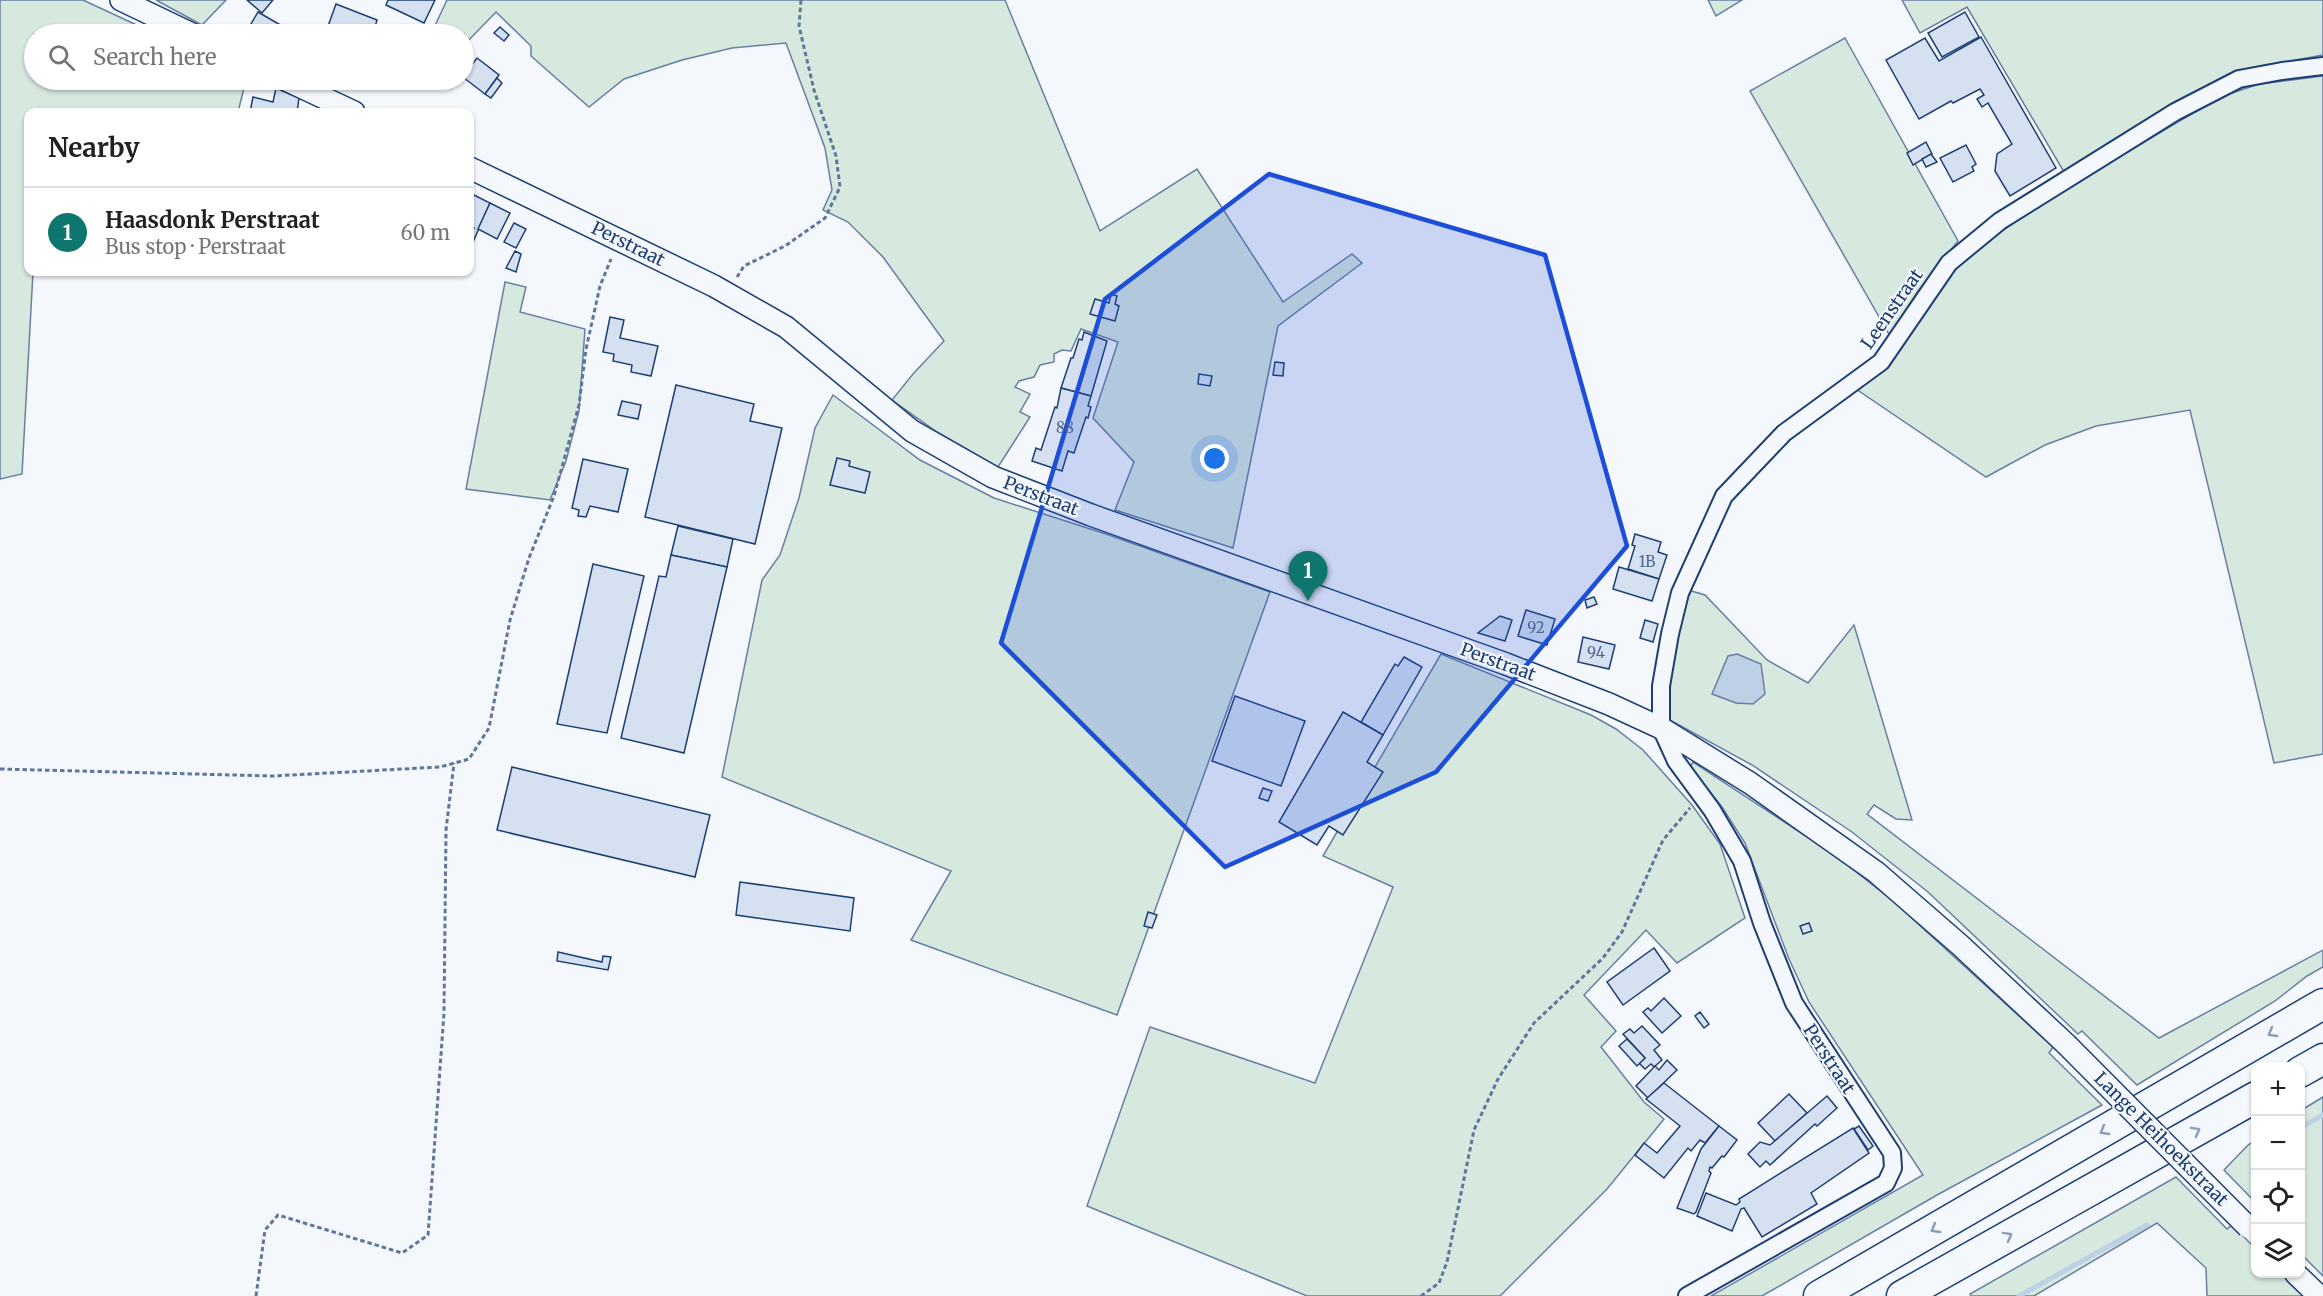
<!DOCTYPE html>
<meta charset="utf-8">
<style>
:root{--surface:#fff;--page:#f2f2f2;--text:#202124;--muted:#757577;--line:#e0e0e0;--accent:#0f766e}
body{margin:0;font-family:Merriweather,serif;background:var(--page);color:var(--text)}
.controls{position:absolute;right:18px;bottom:18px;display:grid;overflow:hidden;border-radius:12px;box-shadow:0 2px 4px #0004}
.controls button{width:54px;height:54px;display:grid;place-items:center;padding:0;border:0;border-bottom:2px solid var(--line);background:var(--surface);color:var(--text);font:30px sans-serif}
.you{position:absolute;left:1215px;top:459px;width:21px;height:21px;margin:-15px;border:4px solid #fff;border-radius:50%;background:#1a73e8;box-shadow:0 0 0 9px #1a73e833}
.badge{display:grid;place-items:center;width:39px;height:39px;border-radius:50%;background:var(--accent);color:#fff;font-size:20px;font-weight:700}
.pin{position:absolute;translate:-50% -50px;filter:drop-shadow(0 2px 3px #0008)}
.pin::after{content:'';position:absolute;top:32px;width:21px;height:18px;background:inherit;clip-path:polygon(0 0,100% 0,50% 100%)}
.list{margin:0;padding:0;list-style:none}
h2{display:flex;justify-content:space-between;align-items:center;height:78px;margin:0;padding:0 24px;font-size:26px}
h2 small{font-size:20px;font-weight:400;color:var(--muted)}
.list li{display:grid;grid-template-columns:39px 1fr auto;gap:18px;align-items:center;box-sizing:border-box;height:90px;padding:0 24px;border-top:2px solid var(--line)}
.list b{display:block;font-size:22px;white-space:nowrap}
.list p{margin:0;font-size:20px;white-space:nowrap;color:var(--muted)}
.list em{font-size:20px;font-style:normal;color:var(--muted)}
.icon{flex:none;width:33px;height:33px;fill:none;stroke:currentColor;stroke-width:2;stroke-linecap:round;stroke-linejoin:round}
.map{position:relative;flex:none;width:2323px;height:1296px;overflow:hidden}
.search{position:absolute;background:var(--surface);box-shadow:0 2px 4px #0004;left:24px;top:24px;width:450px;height:66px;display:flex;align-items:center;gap:15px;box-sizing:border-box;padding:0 21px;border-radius:33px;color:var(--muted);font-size:22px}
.panel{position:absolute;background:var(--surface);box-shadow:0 2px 4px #0004;left:24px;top:108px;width:450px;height:168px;border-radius:12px}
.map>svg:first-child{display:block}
.green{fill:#d7e8df;stroke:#687fa3;stroke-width:1.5}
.water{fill:#bed0e5;stroke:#687fa3;stroke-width:1.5}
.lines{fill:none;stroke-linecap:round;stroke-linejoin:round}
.stream{stroke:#bed0e5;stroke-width:5}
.building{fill:#d5e0f0;stroke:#1d3f73;stroke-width:1.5}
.minor-casing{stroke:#1d3f73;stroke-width:20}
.tertiary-casing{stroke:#1d3f73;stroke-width:24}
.motorway-casing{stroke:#1d3f73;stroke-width:33}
.path{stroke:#5e769c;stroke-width:3;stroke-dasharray:4.5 3;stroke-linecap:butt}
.minor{stroke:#f4f7fb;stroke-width:16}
.tertiary{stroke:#f4f7fb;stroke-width:21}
.motorway{stroke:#f4f7fb;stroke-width:30}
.tertiary-bridge-casing{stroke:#1d3f73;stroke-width:24;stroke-linecap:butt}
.tertiary-bridge{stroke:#f4f7fb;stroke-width:21}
.oneway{stroke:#889bb7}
.marked{fill:#1d4ed8;fill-opacity:0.2;stroke:#1d4ed8;stroke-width:4.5;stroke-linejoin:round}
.labels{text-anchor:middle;stroke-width:4.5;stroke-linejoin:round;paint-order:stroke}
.number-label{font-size:15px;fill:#4b6792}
.street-label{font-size:18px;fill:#1d3f73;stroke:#f4f7fb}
</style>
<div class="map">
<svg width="2323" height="1296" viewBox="0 0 2323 1296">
<rect width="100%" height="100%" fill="#f4f7fb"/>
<g class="green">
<path d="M 0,0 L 83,0 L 156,34 L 34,34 L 34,80 L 246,80 L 238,112 L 28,112 L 28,272 L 33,272 L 22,474 L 0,479 Z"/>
<path d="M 156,0 L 226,0 L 202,25 Z"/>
<path d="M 447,0 L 1005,0 L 1100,231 L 1197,169 L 1283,302 L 1352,254 L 1362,263 L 1278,326 L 1233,548 L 1115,510 L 1134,462 L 1093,418 L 1118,342 L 1081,329 L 1071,351 L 1062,350 L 1054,354 L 1054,362 L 1040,365 L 1034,377 L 1019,381 L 1015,387 L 1030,394 L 1020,412 L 1030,417 L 998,467 L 937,432 L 892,400 L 913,374 L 944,341 L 883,257 L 848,222 L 823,210 L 832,190 L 825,148 L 786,43 L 732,48 L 682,60 L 624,79 L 589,107 L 531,56 L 531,46 L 496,12 L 464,45 L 464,34 L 435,34 L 433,30 Z"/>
<path d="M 1708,0 L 1742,0 L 1716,16 Z"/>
<path d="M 1902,0 L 2323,0 L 2323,55 L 2237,71 L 2064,172 L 1967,7 L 1920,33 Z"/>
<path d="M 1845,38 L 1958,241 L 1918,291 L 1890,336 L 1750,91 Z"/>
<path d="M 2323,76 L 2323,754 L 2274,763 L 2190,410 L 2096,426 L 2045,445 L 1986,477 L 1856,389 L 1891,363 L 1955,269 L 1974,251 L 2022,217 L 2090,174 L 2220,97 L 2259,84 Z"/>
<path d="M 505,282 L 526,287 L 520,312 L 585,329 L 579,411 L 566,461 L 550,500 L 466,489 Z"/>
<path d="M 833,395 L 920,460 L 994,498 L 1106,534 L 1270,592 L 1117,1015 L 911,940 L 951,871 L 722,777 L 762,580 L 780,555 L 799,498 L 815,428 Z"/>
<path d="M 1688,590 L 1705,595 L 1767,660 L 1808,683 L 1854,625 L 1912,820 L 1896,819 L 1874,805 L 1867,814 L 2159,1038 L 2323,950 L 2323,967 L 2307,976 L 2275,1001 L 2137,1085 L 2082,1031 L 2078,1034 L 1928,892 L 1852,832 L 1752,765 L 1668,719 L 1673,645 Z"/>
<path d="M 1441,654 L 1591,715 L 1616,729 L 1643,750 L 1692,805 L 1720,844 L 1745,918 L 1677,963 L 1646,930 L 1584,995 L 1616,1031 L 1601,1047 L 1644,1102 L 1664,1119 L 1607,1189 L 1500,1296 L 1307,1296 L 1087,1206 L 1150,1027 L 1315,1083 L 1393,887 L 1323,856 Z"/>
<path d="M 1693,762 L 1836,856 L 1893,901 L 2053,1047 L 2049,1053 L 2102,1105 L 1937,1195 L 1762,1296 L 1711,1296 L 1923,1175 L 1809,1002 L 1789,959 L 1745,843 L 1722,807 L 1690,767 Z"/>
<path d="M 2323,1097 L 2323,1276 L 2301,1254 L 2300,1111 Z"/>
<path d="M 2255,1140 L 2255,1202 L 2224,1170 L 2247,1146 Z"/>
<path d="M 2176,1177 L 2227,1229 L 2232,1225 L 2255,1248 L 2256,1274 L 2281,1274 L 2304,1296 L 2207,1296 L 2206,1268 L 2157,1223 L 2034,1296 L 1971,1296 L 1970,1294 Z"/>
</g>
<path class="water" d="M 1737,654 L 1761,664 L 1765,694 L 1753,704 L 1736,703 L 1712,694 L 1728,656 Z"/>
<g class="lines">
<g class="stream">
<path d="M 2300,1128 L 2323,1115"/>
<path d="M 2019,1296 L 2147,1225"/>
</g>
</g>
<g class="building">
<path d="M 247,0 L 273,0 L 262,13 Z"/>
<path d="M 388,0 L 435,0 L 424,23 L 386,5 Z"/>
<path d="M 336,4 L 377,20 L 373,34 L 341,34 L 327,29 Z"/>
<path d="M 258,12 L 296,34 L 245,34 Z"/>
<path d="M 1965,12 L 1979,37 L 1942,57 L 1928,33 Z"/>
<path d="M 500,27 L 509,35 L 504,41 L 494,33 Z"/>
<path d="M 1981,37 L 2056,168 L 2010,196 L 1995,171 L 1997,154 L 2012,144 L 1988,103 L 1982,107 L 1977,99 L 1984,95 L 1980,89 L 1953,103 L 1951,101 L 1919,119 L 1886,60 L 1925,38 L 1939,61 Z"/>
<path d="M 477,58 L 499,75 L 485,94 L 464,78 L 464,75 Z"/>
<path d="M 497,78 L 502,83 L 491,98 L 485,94 Z"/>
<path d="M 276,88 L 299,98 L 297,112 L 250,112 L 253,97 L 273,102 Z"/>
<path d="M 1926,142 L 1932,154 L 1913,165 L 1907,153 Z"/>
<path d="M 1966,145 L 1976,164 L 1972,167 L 1974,171 L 1953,182 L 1940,158 Z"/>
<path d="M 1931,154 L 1937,162 L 1926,167 L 1922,159 Z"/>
<path d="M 470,193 L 490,203 L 470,249 L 470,238 L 474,228 L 470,229 Z"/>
<path d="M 490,203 L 510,213 L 497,239 L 478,229 Z"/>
<path d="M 514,223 L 526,229 L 516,248 L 504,242 Z"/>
<path d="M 515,251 L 521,254 L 516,272 L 506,268 Z"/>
<path d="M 1111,294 L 1117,296 L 1115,304 L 1119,306 L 1115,321 L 1090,314 L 1095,299 L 1109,303 Z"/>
<path d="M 610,317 L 624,320 L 620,338 L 658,346 L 651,376 L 631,372 L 632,365 L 613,361 L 614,354 L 603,352 Z"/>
<path d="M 1084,332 L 1107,341 L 1091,396 L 1061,388 L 1071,358 L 1073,358 L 1079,339 L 1082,340 Z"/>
<path d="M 1275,362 L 1284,363 L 1283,376 L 1273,375 Z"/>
<path d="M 1199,374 L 1212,376 L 1210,386 L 1198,384 Z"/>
<path d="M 676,385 L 754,404 L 750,421 L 782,428 L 755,544 L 645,517 Z"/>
<path d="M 1061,388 L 1091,396 L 1088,406 L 1091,407 L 1088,418 L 1086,417 L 1074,453 L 1068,451 L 1062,471 L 1032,461 L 1036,448 L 1041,450 L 1055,407 L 1057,408 Z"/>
<path d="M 622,401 L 641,405 L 638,419 L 618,415 Z"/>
<path d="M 837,458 L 850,461 L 849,466 L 870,472 L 865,493 L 830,485 Z"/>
<path d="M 583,459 L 628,469 L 618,512 L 590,506 L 586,517 L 578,516 L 579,510 L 572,508 Z"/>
<path d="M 678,526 L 733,539 L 727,567 L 671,555 Z"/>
<path d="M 1635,534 L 1661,542 L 1658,552 L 1667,555 L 1659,579 L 1628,569 L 1635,546 L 1632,545 Z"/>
<path d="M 671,555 L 727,567 L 684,753 L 621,738 L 659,576 L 666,577 Z"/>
<path d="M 593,564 L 644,576 L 607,733 L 557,724 Z"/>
<path d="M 1619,567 L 1659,579 L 1652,601 L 1613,589 Z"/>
<path d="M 1594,597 L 1597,604 L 1587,608 L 1585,600 Z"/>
<path d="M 1526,610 L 1555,619 L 1547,645 L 1518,636 Z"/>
<path d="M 1500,616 L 1512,620 L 1505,641 L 1478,633 Z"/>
<path d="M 1645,620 L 1658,624 L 1653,642 L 1640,638 Z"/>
<path d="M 1583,637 L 1615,645 L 1609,669 L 1578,662 Z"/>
<path d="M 1404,657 L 1422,667 L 1383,735 L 1361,722 L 1395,664 L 1398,666 Z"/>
<path d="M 1235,696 L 1305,721 L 1281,786 L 1212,761 Z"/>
<path d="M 1343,712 L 1383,735 L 1367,762 L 1383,772 L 1343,835 L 1329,826 L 1317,845 L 1279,822 Z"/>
<path d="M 512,767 L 710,815 L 695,877 L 497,830 Z"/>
<path d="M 1263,788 L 1272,791 L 1268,801 L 1259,798 Z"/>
<path d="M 740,882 L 854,898 L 850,931 L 736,915 Z"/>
<path d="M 1148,912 L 1157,915 L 1152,928 L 1144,926 Z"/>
<path d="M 1809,923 L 1812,931 L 1803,934 L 1800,926 Z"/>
<path d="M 1654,948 L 1670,971 L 1623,1005 L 1607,982 Z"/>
<path d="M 558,952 L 602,962 L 603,956 L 611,957 L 608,970 L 557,961 Z"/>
<path d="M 1664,998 L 1681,1016 L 1662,1033 L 1643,1012 L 1648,1008 L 1651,1011 Z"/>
<path d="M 1700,1012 L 1709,1024 L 1704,1028 L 1695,1016 Z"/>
<path d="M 1642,1026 L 1660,1045 L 1654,1050 L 1662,1060 L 1654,1067 L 1651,1064 L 1645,1069 L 1639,1063 L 1645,1058 L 1623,1034 L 1630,1029 L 1634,1033 Z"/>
<path d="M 1627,1039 L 1645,1058 L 1637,1066 L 1619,1046 Z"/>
<path d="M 1667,1060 L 1677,1070 L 1648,1098 L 1636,1086 L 1655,1066 L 1659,1070 Z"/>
<path d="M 1664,1083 L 1719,1126 L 1705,1143 L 1700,1140 L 1691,1151 L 1688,1148 L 1664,1178 L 1635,1155 L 1644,1143 L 1657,1153 L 1680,1126 L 1646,1099 Z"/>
<path d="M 1789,1094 L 1807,1113 L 1775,1141 L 1758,1123 Z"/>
<path d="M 1827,1096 L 1837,1108 L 1817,1126 L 1815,1124 L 1770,1165 L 1766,1161 L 1760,1167 L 1748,1154 L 1760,1142 L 1770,1145 Z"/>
<path d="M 1719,1126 L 1737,1140 L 1724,1157 L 1722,1156 L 1712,1168 L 1710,1167 L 1709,1171 L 1711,1173 L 1696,1212 L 1694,1214 L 1677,1208 L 1701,1149 Z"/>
<path d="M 1859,1126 L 1873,1146 L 1868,1150 L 1854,1129 Z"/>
<path d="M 1853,1128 L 1869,1153 L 1811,1193 L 1817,1204 L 1762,1237 L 1744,1208 L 1741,1209 L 1732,1231 L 1697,1216 L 1706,1193 L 1736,1205 L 1740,1202 L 1739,1199 Z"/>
</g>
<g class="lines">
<g class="minor-casing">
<path id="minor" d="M 1687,1296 L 1886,1183 L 1893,1168 L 1892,1153 L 1794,1003 L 1762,923 L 1742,861 L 1712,810 L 1676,761 L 1661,728 L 1661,686 L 1670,634 L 1680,593 L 1724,496 L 1784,433 L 1881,362 L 1949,263 L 2000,221 L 2175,112 L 2239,79 L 2282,71 L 2323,66"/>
</g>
<g class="tertiary-casing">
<g id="tertiary">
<path d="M 121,0 L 192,34"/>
<path d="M 286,80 L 354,112"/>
<path d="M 470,168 L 714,286 L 786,327 L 912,431 L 993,477 L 1091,515 L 1506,664 L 1609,704 L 1661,728 L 1750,783 L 1876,872 L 1960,945 L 2066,1044"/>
<path d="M 2296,1274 L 2319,1296"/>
</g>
</g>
<g class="motorway-casing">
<g id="motorway">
<path d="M 2300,1072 L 2323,1059"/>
<path d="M 1819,1296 L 2323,1004"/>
<path d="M 1902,1296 L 2256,1097"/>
</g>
</g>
<g class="path">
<path d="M 737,277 L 744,266 L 785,246 L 825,218 L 840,187 L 836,156 L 814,90 L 799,26 L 801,0"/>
<path d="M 0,769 L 273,776 L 440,767 L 469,759 L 489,728 L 510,620 L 529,558 L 554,496 L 579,405 L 586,349 L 600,286 L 611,259"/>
<path d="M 256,1296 L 265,1230 L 278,1215 L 402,1253 L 428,1235 L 444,1013 L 446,830 L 454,763"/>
<path d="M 1421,1296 L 1439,1283 L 1447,1262 L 1474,1130 L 1498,1079 L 1534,1023 L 1603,958 L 1622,932 L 1663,840 L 1690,808"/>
</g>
<use href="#minor" class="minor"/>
<use href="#tertiary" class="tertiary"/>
<use href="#motorway" class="motorway"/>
<g class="tertiary-bridge-casing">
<path id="tertiary-bridge" d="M 2066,1044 L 2248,1227"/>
</g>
<use href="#tertiary-bridge" class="tertiary-bridge"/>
</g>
<defs><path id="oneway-chevron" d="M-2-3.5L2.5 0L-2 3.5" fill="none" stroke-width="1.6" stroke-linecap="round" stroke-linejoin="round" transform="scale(1.5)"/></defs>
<g class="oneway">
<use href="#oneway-chevron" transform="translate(2272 1033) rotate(150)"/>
<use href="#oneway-chevron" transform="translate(2104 1131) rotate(150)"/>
<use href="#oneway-chevron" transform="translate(2196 1131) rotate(-29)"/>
<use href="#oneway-chevron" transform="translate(1935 1229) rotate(150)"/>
<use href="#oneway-chevron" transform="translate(2008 1236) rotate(-29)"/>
</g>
<path class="marked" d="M 1269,174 L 1545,255 L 1627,546 L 1436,772 L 1225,867 L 1001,643 L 1105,299 Z"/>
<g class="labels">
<g class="number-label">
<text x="1065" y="433">88</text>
<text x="1647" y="567">1B</text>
<text x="1536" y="633">92</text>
<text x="1596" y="658">94</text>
</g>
<g class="street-label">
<text transform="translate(628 244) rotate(26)" y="6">Perstraat</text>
<text transform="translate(1892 309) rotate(-55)" y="6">Leenstraat</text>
<text transform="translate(1041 496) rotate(21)" y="6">Perstraat</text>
<text transform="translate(1498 662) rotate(20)" y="6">Perstraat</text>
<text transform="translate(1829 1059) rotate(57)" y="6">Perstraat</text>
<text transform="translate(2161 1139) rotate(45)" y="6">Lange Heihoekstraat</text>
</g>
</g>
</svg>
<div class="controls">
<button>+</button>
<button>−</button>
<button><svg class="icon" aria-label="locate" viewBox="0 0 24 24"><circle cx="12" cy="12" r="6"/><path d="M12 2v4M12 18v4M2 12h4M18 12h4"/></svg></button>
<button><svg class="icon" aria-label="layers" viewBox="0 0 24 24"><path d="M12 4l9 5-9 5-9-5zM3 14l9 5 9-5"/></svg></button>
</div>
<div class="you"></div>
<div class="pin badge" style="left:1308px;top:601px">1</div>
<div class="search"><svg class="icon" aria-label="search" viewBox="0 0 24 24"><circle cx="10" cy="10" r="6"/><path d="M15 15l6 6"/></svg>Search here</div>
<section class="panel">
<h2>Nearby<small></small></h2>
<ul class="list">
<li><span class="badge">1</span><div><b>Haasdonk Perstraat</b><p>Bus stop · Perstraat</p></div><em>60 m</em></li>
</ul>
</section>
</div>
